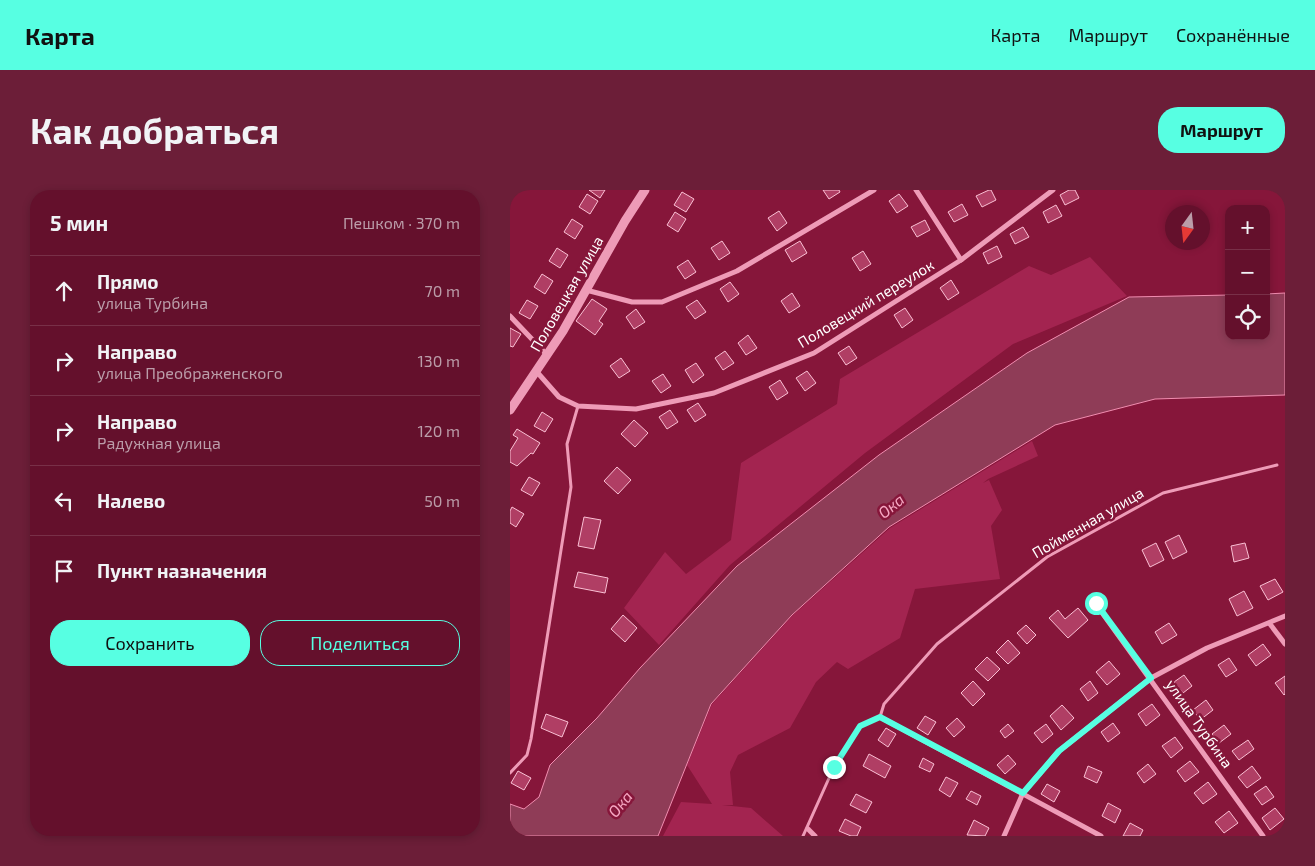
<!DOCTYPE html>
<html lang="ru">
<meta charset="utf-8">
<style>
:root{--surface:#64102c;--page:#6c1e38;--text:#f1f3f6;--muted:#bb9da9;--line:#783048;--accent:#57ffe2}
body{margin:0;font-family:"Exo 2",sans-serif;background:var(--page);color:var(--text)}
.controls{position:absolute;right:15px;top:15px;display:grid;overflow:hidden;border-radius:10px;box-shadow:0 2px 8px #0003}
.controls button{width:45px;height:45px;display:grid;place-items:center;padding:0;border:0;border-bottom:1px solid var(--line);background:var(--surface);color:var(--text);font:25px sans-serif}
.compass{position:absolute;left:655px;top:15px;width:45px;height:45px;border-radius:50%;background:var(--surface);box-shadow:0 2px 8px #0003;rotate:195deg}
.stop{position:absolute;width:15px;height:15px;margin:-11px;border:4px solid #57ffe2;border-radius:50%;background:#fff}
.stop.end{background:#57ffe2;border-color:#fff;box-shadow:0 1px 5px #0008}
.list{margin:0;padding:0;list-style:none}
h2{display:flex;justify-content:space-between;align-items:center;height:65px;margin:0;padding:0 20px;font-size:21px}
h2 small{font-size:16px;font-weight:400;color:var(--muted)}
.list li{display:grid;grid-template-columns:32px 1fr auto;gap:15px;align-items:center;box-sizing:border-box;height:70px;padding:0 20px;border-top:1px solid var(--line)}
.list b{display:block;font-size:19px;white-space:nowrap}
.list p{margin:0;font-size:16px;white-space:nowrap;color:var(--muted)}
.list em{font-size:16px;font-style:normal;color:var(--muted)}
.actions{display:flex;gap:10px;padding:15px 20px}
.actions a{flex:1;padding:11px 0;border:1px solid var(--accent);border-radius:20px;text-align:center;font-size:18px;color:var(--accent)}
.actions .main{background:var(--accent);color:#111}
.icon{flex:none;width:28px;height:28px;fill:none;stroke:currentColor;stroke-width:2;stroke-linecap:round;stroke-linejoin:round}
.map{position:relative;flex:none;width:775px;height:646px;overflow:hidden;border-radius:20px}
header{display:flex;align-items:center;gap:30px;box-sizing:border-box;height:70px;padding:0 25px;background:var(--accent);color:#111}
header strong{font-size:24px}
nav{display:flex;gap:28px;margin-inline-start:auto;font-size:18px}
.intro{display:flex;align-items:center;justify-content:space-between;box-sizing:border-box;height:120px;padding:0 30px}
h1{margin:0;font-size:35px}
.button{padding:12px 22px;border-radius:20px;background:var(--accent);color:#111;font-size:18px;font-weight:700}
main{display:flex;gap:30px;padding:0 30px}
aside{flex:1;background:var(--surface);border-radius:20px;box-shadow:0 2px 8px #0003}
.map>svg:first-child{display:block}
.green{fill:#a32450}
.water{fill:#8f3c57;stroke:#f18db0}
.building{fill:#b03e64;stroke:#fac0d4}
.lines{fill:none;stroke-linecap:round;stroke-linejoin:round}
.service{stroke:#ee9bb7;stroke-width:3}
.minor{stroke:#ee9bb7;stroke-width:5}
.tertiary{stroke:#ee9bb7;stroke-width:9}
.route{stroke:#57ffe2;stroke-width:6}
.labels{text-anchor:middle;stroke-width:5;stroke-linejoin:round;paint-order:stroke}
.street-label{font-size:15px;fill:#fff;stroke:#86163a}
.water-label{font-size:16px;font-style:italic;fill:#f5a6c1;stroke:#86163a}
</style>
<header>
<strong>Карта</strong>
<nav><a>Карта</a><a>Маршрут</a><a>Сохранённые</a></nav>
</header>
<div class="intro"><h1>Как добраться</h1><a class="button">Маршрут</a></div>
<main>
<aside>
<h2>5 мин<small>Пешком · 370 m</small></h2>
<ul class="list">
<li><svg class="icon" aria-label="ahead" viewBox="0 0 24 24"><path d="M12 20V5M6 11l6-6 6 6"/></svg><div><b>Прямо</b><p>улица Турбина</p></div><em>70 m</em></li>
<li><svg class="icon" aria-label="right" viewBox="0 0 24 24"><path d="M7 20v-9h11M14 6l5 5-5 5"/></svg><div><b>Направо</b><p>улица Преображенского</p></div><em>130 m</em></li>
<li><svg class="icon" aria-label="right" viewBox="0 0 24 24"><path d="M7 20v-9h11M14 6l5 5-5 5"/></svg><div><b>Направо</b><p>Радужная улица</p></div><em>120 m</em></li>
<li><svg class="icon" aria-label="left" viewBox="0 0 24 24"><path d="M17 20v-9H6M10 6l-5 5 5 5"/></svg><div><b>Налево</b></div><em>50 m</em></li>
<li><svg class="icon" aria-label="arrive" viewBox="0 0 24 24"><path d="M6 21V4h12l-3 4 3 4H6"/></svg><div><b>Пункт назначения</b></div></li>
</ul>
<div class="actions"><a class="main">Сохранить</a><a>Поделиться</a></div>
</aside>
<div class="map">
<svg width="775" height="646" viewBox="0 0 775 646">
<rect width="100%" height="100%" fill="#86163a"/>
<g class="green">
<path d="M 580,67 L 617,106 L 503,154 L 355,263 L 220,375 L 149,455 L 114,418 L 155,362 L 176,384 L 221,350 L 231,273 L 327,214 L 330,189 L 519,76 L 541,85 Z"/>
<path d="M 522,251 L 528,266 L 478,289 L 473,293 L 479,290 L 492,320 L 481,336 L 490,389 L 405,399 L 390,448 L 338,479 L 327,472 L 306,492 L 280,538 L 228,565 L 220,582 L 223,615 L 212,615 L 241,618 L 273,646 L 153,646 L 171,612 L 202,614 L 177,575 L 202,514 L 283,425 L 380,338 Z"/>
</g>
<path class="water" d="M 775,103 L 775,205 L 645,209 L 545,235 L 379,337 L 282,425 L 201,514 L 148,646 L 2,646 L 0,644 L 0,614 L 14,619 L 29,607 L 40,575 L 87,528 L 130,478 L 227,376 L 369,265 L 517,163 L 619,107 L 719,105 L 719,146 L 756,146 L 756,104 Z"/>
<g class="building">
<path d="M 79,0 L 95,0 L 90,8 Z"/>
<path d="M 313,0 L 329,0 L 330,2 L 319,9 Z"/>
<path d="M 479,0 L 481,0 L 486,10 L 472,17 L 466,6 Z"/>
<path d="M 559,0 L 565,0 L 569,8 L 555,15 L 550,5 Z"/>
<path d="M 172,2 L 184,9 L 176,22 L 164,15 Z"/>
<path d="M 77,4 L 88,11 L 80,24 L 69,17 Z"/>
<path d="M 389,4 L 398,16 L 387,23 L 379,11 Z"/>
<path d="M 452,14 L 458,25 L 444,32 L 438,22 Z"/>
<path d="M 546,15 L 552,26 L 538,33 L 533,22 Z"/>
<path d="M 269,21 L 277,33 L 267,41 L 258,28 Z"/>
<path d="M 165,22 L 176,29 L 168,42 L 157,35 Z"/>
<path d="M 62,29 L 73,36 L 65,49 L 54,42 Z"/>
<path d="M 415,30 L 420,40 L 407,47 L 401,37 Z"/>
<path d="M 513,37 L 519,47 L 505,54 L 500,44 Z"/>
<path d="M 212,51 L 220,63 L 209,70 L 201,58 Z"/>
<path d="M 290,51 L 297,63 L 282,72 L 275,60 Z"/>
<path d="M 487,56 L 492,67 L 478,74 L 473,63 Z"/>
<path d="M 47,58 L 58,65 L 50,78 L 39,71 Z"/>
<path d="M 353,61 L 361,74 L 350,81 L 342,68 Z"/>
<path d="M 178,70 L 186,82 L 175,89 L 167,77 Z"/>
<path d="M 32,84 L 43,91 L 35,104 L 24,97 Z"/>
<path d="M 441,90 L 449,103 L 438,110 L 430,98 Z"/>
<path d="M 220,92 L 229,104 L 218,112 L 210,99 Z"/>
<path d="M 282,103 L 290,116 L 279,123 L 271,111 Z"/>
<path d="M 82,109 L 97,119 L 89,131 L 93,134 L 85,145 L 66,131 Z"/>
<path d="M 17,110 L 28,116 L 20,129 L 9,123 Z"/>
<path d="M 187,110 L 196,122 L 185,129 L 176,117 Z"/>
<path d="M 395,118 L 403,130 L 392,138 L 384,125 Z"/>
<path d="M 126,119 L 135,132 L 124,139 L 116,127 Z"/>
<path d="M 0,138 L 11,144 L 3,157 L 0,156 Z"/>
<path d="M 238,145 L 247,158 L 236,165 L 228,153 Z"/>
<path d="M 339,156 L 347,168 L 336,175 L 328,163 Z"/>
<path d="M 215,161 L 224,173 L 213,180 L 205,168 Z"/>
<path d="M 111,168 L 120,181 L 109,188 L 100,176 Z"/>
<path d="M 186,173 L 194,185 L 183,193 L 175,180 Z"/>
<path d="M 297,181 L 306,193 L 295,201 L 286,188 Z"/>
<path d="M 153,184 L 161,196 L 151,203 L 142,191 Z"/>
<path d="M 270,190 L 278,203 L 267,210 L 259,197 Z"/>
<path d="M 188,213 L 196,225 L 185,232 L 177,220 Z"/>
<path d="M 160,220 L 168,232 L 157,239 L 149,227 Z"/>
<path d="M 32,222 L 43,229 L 35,242 L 24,236 Z"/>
<path d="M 124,230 L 138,243 L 125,257 L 111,244 Z"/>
<path d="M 7,239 L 30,253 L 23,264 L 21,263 L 7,276 L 0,272 L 0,261 L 8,248 L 3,245 Z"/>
<path d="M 107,277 L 121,290 L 108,304 L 94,291 Z"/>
<path d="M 19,287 L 30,293 L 22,306 L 11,300 Z"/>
<path d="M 2,317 L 14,324 L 6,337 L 0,333 L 0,321 Z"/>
<path d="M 74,327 L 91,330 L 84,359 L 68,356 Z"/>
<path d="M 669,345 L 677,362 L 663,369 L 655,352 Z"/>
<path d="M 646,353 L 654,370 L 640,377 L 632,360 Z"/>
<path d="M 735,353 L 739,368 L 724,372 L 721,356 Z"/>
<path d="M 68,382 L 98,388 L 95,403 L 64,397 Z"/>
<path d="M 765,389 L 773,402 L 758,410 L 750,396 Z"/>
<path d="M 734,401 L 743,418 L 727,426 L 719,409 Z"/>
<path d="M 568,418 L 578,430 L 558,448 L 539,428 L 548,420 L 555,429 Z"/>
<path d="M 113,425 L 127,438 L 115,452 L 101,439 Z"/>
<path d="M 659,433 L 667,445 L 652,454 L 645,442 Z"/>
<path d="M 516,435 L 526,445 L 517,454 L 507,443 Z"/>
<path d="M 498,450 L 510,463 L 498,474 L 486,462 Z"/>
<path d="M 753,454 L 761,465 L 746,476 L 738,465 Z"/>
<path d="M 477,467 L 490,479 L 478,491 L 465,479 Z"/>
<path d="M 719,468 L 727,480 L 716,487 L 708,475 Z"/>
<path d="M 599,471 L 610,484 L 597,495 L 586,482 Z"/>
<path d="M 674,485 L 682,496 L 673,503 L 664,492 Z"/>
<path d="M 775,486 L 775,504 L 774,505 L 765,493 Z"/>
<path d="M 463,491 L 475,504 L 463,516 L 451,503 Z"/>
<path d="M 580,491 L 588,503 L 578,511 L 570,499 Z"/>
<path d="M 696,510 L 703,520 L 690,530 L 683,520 Z"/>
<path d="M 642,514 L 650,525 L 636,536 L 628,524 Z"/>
<path d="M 552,515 L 564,528 L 551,540 L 540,526 Z"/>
<path d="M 36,524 L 58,532 L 52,547 L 31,538 Z"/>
<path d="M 415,526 L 426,532 L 418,545 L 407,538 Z"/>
<path d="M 447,528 L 455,537 L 444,547 L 436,538 Z"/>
<path d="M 603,533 L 610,543 L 598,552 L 591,542 Z"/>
<path d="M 498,534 L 504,541 L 495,548 L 490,541 Z"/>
<path d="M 536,534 L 543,544 L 532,553 L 524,543 Z"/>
<path d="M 714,535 L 721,544 L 709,553 L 702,544 Z"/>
<path d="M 376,538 L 386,544 L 378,557 L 368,550 Z"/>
<path d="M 665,547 L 673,558 L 661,568 L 652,556 Z"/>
<path d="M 738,550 L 744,559 L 729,570 L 722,561 Z"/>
<path d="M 359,564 L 381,576 L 375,588 L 353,576 Z"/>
<path d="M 498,565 L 506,574 L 495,584 L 487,575 Z"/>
<path d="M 413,568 L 424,574 L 420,582 L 409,577 Z"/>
<path d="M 680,571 L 689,582 L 675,592 L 667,581 Z"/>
<path d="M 638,574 L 646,584 L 634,593 L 627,583 Z"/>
<path d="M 578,576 L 592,582 L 587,593 L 574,587 Z"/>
<path d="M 742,576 L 751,588 L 737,598 L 728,587 Z"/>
<path d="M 8,581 L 21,588 L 14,600 L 1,593 Z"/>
<path d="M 436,587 L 448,593 L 440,607 L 429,600 Z"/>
<path d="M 698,592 L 707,604 L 693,614 L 684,603 Z"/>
<path d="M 537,594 L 550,601 L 544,612 L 531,604 Z"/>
<path d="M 756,596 L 764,607 L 752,615 L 744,604 Z"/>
<path d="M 461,601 L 471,606 L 467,615 L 456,609 Z"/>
<path d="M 346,604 L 362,612 L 356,623 L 340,615 Z"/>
<path d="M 598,613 L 611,620 L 605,633 L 592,626 Z"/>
<path d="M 765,618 L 774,629 L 760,640 L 752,628 Z"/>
<path d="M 719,621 L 728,633 L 714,643 L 705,632 Z"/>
<path d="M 335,629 L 351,637 L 347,646 L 341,646 L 329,641 Z"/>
<path d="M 464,630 L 479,638 L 475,646 L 457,645 Z"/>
<path d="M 620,633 L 633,640 L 630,646 L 613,646 Z"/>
</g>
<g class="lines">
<g class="service">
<path d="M 0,583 L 17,565 L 21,549 L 61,297 L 57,254 L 68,216"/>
<path d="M 293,646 L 324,577 L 350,536 L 370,527 L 374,514 L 427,454 L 537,367 L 653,303 L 767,275"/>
</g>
<g class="minor">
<path d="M 406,0 L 451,70"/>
<path d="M 76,100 L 122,112 L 152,112 L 227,81 L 364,0"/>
<path d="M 0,126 L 37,165"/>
<path d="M 27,182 L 49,207 L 68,216 L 126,219 L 204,203 L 304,163 L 451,70 L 543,0"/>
<path d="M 585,413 L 753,646"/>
<path d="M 760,434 L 775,454"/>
<path d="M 370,527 L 591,646"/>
<path d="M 298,639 L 305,646"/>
<path d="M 494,646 L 513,603 L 549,561 L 641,488 L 697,458 L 775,426"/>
</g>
<path class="tertiary" d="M 0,220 L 53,141 L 115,31 L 135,0"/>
</g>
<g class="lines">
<path class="route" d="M 324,577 L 350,536 L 370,527 L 513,603 L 549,561 L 641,488 L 586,413"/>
</g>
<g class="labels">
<g class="street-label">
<text transform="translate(57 104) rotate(-60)" y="5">Половецкая улица</text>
<text transform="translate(356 114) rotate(-31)" y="5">Половецкий переулок</text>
<text transform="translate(578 333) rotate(-30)" y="5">Пойменная улица</text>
<text transform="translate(689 534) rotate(55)" y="5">улица Турбина</text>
</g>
<g class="water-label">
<text transform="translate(381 316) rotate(-39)" y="6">Ока</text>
<text transform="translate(110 614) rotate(-51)" y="6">Ока</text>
</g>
</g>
</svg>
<div class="controls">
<button>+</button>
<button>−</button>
<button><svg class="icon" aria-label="locate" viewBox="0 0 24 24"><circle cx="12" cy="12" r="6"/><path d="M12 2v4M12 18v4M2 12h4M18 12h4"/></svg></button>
</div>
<svg class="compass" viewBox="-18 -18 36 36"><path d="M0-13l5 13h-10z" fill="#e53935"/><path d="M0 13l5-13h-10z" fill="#bb9da9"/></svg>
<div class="stop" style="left:586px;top:413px"></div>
<div class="stop end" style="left:324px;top:577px"></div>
</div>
</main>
